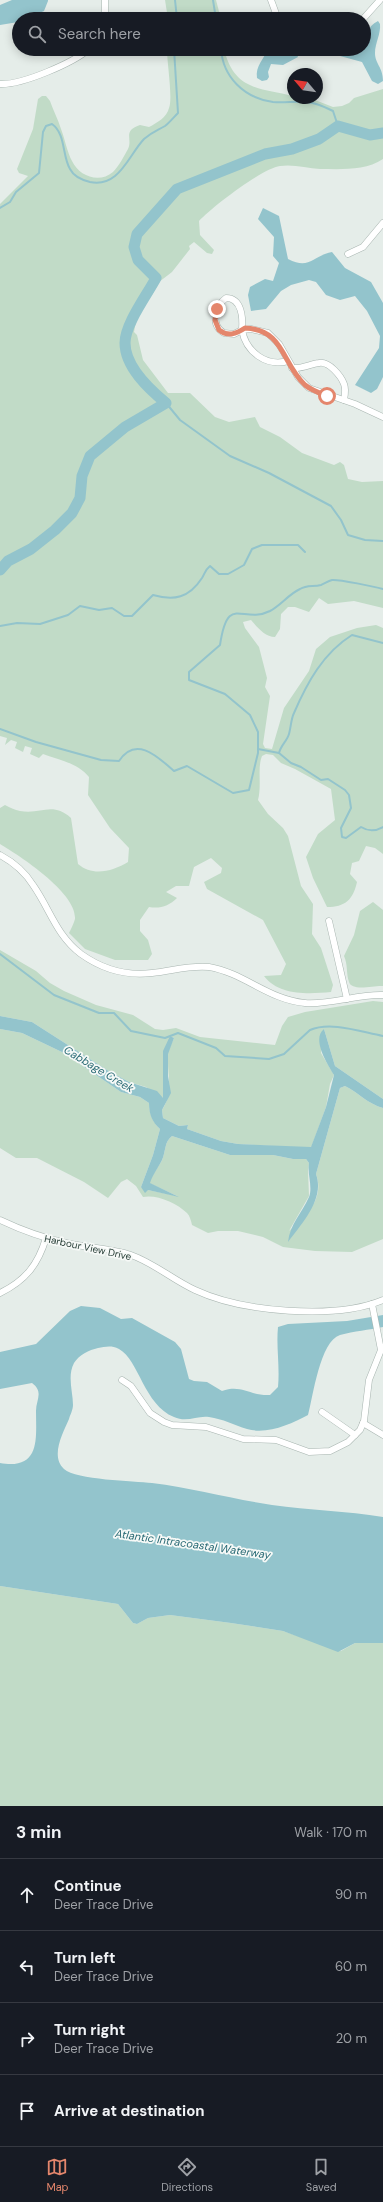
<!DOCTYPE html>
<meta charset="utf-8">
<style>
:root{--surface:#171b24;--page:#242831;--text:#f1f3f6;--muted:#9ea1a6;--line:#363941;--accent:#e4866c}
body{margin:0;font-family:"DM Sans",sans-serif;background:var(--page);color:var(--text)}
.compass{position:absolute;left:287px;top:68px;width:36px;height:36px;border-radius:50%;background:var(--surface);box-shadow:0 2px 10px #0003;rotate:299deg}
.stop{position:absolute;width:12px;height:12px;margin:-9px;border:3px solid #e4866c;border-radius:50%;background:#fff}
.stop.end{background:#e4866c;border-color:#fff;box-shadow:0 1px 4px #0008}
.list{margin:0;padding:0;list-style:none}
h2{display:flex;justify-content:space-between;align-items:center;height:52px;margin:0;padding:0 16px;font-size:17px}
h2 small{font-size:13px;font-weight:400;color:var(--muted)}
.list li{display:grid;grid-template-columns:26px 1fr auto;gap:12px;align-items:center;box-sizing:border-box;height:72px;padding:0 16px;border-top:1px solid var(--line)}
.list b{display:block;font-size:15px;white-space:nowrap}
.list p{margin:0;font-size:13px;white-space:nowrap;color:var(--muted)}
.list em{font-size:13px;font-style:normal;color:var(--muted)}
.icon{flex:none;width:22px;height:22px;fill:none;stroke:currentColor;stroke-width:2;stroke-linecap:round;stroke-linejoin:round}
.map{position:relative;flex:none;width:383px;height:1806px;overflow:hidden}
.search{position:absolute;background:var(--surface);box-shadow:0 2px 10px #0003;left:12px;right:12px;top:12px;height:44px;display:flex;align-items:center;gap:10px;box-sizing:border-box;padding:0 14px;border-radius:22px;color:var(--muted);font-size:15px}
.sheet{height:340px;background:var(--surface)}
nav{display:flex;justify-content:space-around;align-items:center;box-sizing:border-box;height:56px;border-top:1px solid var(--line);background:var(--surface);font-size:11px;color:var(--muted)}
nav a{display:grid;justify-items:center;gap:2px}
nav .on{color:var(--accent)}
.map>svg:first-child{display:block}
.green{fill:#c1dbc7}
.water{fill:#93c4cc}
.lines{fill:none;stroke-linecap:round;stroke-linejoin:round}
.stream{stroke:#93c4cc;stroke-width:2}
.river{stroke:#93c4cc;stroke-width:11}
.minor-casing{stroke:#a8b5b0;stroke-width:7}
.minor{stroke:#fff;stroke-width:6}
.route{stroke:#e4866c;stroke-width:5}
.labels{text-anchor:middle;stroke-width:3.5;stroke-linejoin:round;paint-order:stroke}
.street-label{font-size:10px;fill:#263d36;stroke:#f6f9f7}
.water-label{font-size:11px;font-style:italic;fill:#266873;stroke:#f6f9f7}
</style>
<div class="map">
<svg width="383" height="1806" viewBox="0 0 383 1806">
<rect width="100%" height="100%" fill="#e5ede9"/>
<g class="green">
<path d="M 165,0 L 216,0 L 221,19 L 168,19 Z"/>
<path d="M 167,49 L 224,49 C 234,90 259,88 293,96 L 293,98 L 315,100 L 333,107 L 342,106 L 349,103 L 354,98 L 383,89 L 383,159 C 365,171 341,169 320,169 C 307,168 293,164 280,166 C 263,168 212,207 199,221 L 200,235 L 214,250 L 212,254 L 207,253 L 194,242 L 189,246 L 190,249 L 172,272 L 159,282 L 152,295 L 149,296 L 136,321 L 134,332 L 137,335 L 143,360 L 168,393 L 190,393 L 215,417 L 229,422 L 255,417 L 260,427 L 280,437 L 302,453 L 334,465 L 340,462 L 344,465 L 348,479 L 362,482 L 383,481 L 383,608 L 354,601 L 328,604 L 319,598 L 309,612 L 295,607 L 288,607 L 281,614 L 280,629 L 275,637 C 265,637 257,627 251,620 L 243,622 L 245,628 L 259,647 L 267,678 L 265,687 L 270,696 L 263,744 L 265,748 L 272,749 L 284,708 L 309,671 L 316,649 L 330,637 L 357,628 L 376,625 L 383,628 L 383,854 L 375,848 L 366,846 L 359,861 L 352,863 L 350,874 L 357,882 C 353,900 345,907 327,907 L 313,878 L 306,857 L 318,834 L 335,820 L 331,789 L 295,769 L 281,763 L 273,755 L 266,754 L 262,756 C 257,768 262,785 258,800 L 268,814 L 283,828 L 288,836 L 301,886 L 313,904 L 312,934 L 321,948 L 333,985 L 331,992 C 309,994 279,996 264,976 L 281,975 L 286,964 L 263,920 L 207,889 L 204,882 L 221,873 L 222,868 L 211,858 L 194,867 L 189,886 L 176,886 L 166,892 L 177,898 C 169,906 160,909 149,907 L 140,920 L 140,931 L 148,940 L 152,954 L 148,960 L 115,960 L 85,949 L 69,933 C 71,929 74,923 75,919 C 77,893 20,856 0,844 L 0,808 L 5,805 C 9,807 15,810 20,811 C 41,815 52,801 71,818 L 78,864 C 93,877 113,871 128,862 L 129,848 L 110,828 L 88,795 L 89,777 C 78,763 59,760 43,754 L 39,758 L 30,754 L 32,748 L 25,746 L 23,752 L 15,748 L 17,742 L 11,740 L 5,745 L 7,738 L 0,736 L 0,204 L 28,176 L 19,173 L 17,169 L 33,129 L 38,99 L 42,96 L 46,96 L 50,101 C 53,110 58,119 61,129 C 65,139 67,152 72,161 C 79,176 99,184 113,172 C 119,166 124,156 128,149 C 133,139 122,131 140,125 L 149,127 C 157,123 167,117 169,108 C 173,98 167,64 167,49 Z"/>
<path d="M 373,902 L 383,910 L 383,986 C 375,985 352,992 349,982 C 346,973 348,965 344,956 L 354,935 L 360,911 Z"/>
<path d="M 0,950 L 36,971 L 50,983 L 64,991 L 96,1005 L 133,1015 L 155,1029 L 163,1030 L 176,1028 L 200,1037 L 275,1045 L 282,1026 L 288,1017 L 305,1012 L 373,1001 L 383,1002 L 383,1099 L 335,1066 L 324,1029 L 321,1053 L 334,1075 L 330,1084 L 326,1107 L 311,1148 L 238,1144 L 221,1141 L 187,1129 L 188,1125 L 179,1126 L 163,1118 L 162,1110 C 174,1092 167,1076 168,1055 C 168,1050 172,1043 174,1038 L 170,1036 L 164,1099 L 146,1087 L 129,1082 L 107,1070 L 32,1022 L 0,1016 Z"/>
<path d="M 0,1029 L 22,1033 L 64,1053 L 121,1092 L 140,1097 L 149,1103 C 149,1113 153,1123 160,1129 L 153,1155 L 141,1187 L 148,1190 L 177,1196 L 149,1183 C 153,1173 158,1168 162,1160 C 166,1151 164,1142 172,1136 L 230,1155 L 273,1155 L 293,1159 L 306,1159 L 309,1163 L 308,1171 L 309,1196 L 289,1231 C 306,1216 325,1199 316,1174 L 340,1088 L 345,1086 C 359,1093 368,1104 383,1108 L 383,1239 L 352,1252 L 315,1251 L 283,1247 L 263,1237 L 238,1231 L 218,1231 L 208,1233 L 192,1225 C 191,1221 190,1216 187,1213 C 177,1203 156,1194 143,1197 L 136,1186 L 127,1179 L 121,1182 L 108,1198 L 84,1182 L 37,1158 L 16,1158 L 0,1148 Z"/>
<path d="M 0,1586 L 118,1604 L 133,1623 L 137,1624 L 148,1618 L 170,1615 L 231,1623 L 283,1631 L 341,1651 L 355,1643 L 383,1643 L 383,1806 L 0,1806 Z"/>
</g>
<g class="water">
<path d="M 12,0 L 48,0 L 48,1 L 44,11 L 26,19 L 19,19 L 18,22 L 0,25 L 0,5 Z"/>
<path d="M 378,21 L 380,24 C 381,34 375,43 375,53 C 375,64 383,67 383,81 L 378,84 L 372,81 L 362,62 L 340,56 L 349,49 L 364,49 C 364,38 367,26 378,21 Z"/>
<path d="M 268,49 L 295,49 L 298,57 L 283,65 L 271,64 L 268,72 L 269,77 L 267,80 L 262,81 L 257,78 C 255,66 264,59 268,49 Z"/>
<path d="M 263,208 L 279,216 L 288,259 C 310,270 312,256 332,252 L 345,268 L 371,282 L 383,303 L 383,377 L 377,389 L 371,393 L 355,385 L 379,348 L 380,336 L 367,311 L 355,296 L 340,300 L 326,295 L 316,282 L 309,280 L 291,285 L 281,291 L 266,309 L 251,311 L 248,295 L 250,287 L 265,279 L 273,281 L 279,263 L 273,256 L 274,237 L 258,219 Z"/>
<path d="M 0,1016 L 32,1022 L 107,1070 L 129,1082 L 157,1091 L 163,1098 L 163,1051 L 170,1036 L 174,1038 L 168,1054 L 168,1076 L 171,1093 L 162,1110 L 163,1118 L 179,1126 L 188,1125 L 187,1129 L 221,1141 L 238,1144 L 311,1147 L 326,1107 L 334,1075 C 328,1065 311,1039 324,1029 L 335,1066 L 383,1099 L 383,1108 C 368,1104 359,1093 345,1086 L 340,1088 L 316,1174 C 325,1199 302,1223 288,1242 C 290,1224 302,1213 309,1197 C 313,1187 307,1174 309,1163 L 306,1159 L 293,1159 L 273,1155 L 230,1155 L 172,1136 C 164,1142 166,1151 162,1160 C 158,1168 153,1174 150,1183 L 179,1197 L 148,1190 L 145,1193 L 141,1187 L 153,1155 L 160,1129 C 152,1122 149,1114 149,1103 L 140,1097 L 121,1092 L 64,1053 L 22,1033 L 0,1029 Z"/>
<path d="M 81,1306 L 100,1308 L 121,1319 L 132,1318 L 175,1342 L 181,1349 L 189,1379 L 194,1381 L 207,1382 L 222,1391 C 242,1384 249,1396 270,1395 L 278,1387 C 280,1366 276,1347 278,1327 L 288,1324 L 347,1321 L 383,1315 L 383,1327 C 369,1330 354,1331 340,1335 C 320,1341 313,1397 308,1415 C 291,1424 267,1435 247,1429 C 234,1425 223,1419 209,1417 C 198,1415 187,1423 174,1417 C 144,1405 139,1360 119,1349 C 111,1345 105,1347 98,1348 C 89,1350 79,1355 74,1363 C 67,1376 73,1392 73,1405 C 73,1410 70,1415 69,1419 C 63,1433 50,1456 64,1469 C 76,1480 134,1481 152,1483 C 193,1488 232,1499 272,1505 C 309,1510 347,1511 383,1517 L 383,1643 L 355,1643 L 338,1652 L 283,1631 L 231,1623 L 170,1615 L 148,1618 L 137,1624 L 133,1623 L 118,1604 L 0,1586 L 0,1463 C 41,1470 36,1438 36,1411 C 36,1400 44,1392 32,1383 L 0,1389 L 0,1352 L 36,1344 L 70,1311 Z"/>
</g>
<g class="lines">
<g class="stream">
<path d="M 175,0 L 177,19"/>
<path d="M 213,0 L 216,19"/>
<path d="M 221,49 C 223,77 244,98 273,102 C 284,103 295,101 307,102 C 316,103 325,107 333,111 L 338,126"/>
<path d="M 0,208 L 10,202 L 16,192 L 39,173 L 43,132 L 46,126 L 52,124 C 66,134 62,156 70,169 C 74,177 82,180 90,182 C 119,188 128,156 144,139 C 152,132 156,131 165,126 C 169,123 174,117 178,113 L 174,49"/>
<path d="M 166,403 L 180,420 L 230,456 L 269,473 L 331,506 L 341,520 L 348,535 L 365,540 L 383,541"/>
<path d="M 0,626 L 17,623 L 40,624 L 68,615 L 80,606 L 99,610 L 112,608 L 124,616 L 132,616 L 153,595 C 174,601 189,598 202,578 C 205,573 205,570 210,566 L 219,574 L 228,574 L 244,565 L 252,549 L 262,545 L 298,545 L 305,552"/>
<path d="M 383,643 L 352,635 C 323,653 307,683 294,713 C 291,719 291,727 289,734 C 287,741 281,745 279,753 L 291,763 L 301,767 L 321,780 L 328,779 L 345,790 L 349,795 L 351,808 L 341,828 L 342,837 L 346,838 L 361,827 C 369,832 376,831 383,827"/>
<path d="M 0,729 L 36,742 L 101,760 L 119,761 C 136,735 158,757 174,771 L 187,766 L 233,793 L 249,790 L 258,753 L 258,732 L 250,715 L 225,694 L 189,680 L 189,672 L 220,645 C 228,592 242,625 270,611 C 281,605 289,594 300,589 C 307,585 313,587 321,585 C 324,584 328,581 332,580 C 338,579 376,587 383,589"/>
<path d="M 258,749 L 279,753"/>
<path d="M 0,954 L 54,995 L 99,1013 L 114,1013 L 131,1031 L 165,1038 L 178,1033 L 216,1048 L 225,1056 L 269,1059 L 284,1054 L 310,1030 C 331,1021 361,1032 383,1036"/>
</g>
<path class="river" d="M 0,570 L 8,561 L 31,549 L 55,530 L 72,513 L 80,498 L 82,476 L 90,456 L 125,427 L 166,403 C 149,389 125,367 125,343 C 125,324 147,295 156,278 L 138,260 L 134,247 L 137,234 L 177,189 L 265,154 L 292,149 L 319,139 L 338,126 L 370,135 L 383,133"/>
<g class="minor-casing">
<g id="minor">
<path d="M 271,0 L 278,19"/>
<path d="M 105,19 L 105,0"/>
<path d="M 363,19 L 380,0"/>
<path d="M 0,84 C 22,85 73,63 89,49"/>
<path d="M 348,254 L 363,247 L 383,223"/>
<path d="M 226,298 C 242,298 243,318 242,330 L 234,334 L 224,333 C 210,325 215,306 226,298 Z"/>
<path d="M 288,361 C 266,367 246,352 242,330 L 251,329 L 268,333 L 279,344 L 298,377 L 309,388 L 355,404 L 383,417"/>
<path d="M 292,368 C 303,369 310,364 319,363 C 329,361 341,376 344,384 C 346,389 345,395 344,400"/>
<path d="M 0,855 C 13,862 25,872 33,885 C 50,909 56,935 81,954 C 102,969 127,976 152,973 C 172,971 189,965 209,967 C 244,973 269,1000 305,1003 C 331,1005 357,994 383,995"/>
<path d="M 329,921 L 347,999"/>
<path d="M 0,1220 C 21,1230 43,1238 66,1243 C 88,1248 110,1248 131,1255 C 154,1263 173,1280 195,1290 C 242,1312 335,1320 383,1300"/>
<path d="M 0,1293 C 25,1281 38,1265 46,1238"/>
<path d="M 122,1380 L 131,1386 L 150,1413 L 164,1422 L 172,1425 L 206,1427 L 243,1439 L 276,1440 L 309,1452 L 330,1451 L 348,1442 L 360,1430 L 364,1421 L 369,1380 L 381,1350 L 372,1304"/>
<path d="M 322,1412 L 355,1435"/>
<path d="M 363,1423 L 383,1435"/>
</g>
</g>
<use href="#minor" class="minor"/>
</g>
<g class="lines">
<path class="route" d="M 217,309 L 215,320 L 219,330 C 228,337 236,334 245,328 C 285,330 281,363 305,385 C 311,390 319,393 327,396"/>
</g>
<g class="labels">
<g class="street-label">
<text transform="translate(88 1247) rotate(12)" y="4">Harbour View Drive</text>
</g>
<g class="water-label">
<text transform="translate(99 1069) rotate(31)" y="4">Cabbage Creek</text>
<text transform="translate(193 1544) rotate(8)" y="4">Atlantic Intracoastal Waterway</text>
</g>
</g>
</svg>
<svg class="compass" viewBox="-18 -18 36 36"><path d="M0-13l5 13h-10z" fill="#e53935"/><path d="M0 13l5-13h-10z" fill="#9ea1a6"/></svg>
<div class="stop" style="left:327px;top:396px"></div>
<div class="stop end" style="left:217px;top:309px"></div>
<div class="search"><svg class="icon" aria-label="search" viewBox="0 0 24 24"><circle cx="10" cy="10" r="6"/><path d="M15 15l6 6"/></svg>Search here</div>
</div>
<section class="sheet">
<h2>3 min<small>Walk · 170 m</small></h2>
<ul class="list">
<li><svg class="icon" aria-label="ahead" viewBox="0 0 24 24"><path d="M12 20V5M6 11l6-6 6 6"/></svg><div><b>Continue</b><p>Deer Trace Drive</p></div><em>90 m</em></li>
<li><svg class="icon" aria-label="left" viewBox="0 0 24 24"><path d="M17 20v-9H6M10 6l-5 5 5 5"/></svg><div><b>Turn left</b><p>Deer Trace Drive</p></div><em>60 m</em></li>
<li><svg class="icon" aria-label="right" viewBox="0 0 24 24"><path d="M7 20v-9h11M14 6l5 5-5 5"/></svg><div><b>Turn right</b><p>Deer Trace Drive</p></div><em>20 m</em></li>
<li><svg class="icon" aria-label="arrive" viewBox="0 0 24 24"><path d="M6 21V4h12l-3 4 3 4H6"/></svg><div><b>Arrive at destination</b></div></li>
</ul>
</section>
<nav>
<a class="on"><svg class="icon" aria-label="map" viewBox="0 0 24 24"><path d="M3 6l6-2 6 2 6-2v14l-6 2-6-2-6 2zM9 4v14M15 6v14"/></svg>Map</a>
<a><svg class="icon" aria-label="directions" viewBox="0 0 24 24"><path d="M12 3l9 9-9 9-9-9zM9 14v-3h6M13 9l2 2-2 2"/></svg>Directions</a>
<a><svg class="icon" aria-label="saved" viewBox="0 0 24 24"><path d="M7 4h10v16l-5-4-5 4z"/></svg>Saved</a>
</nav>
